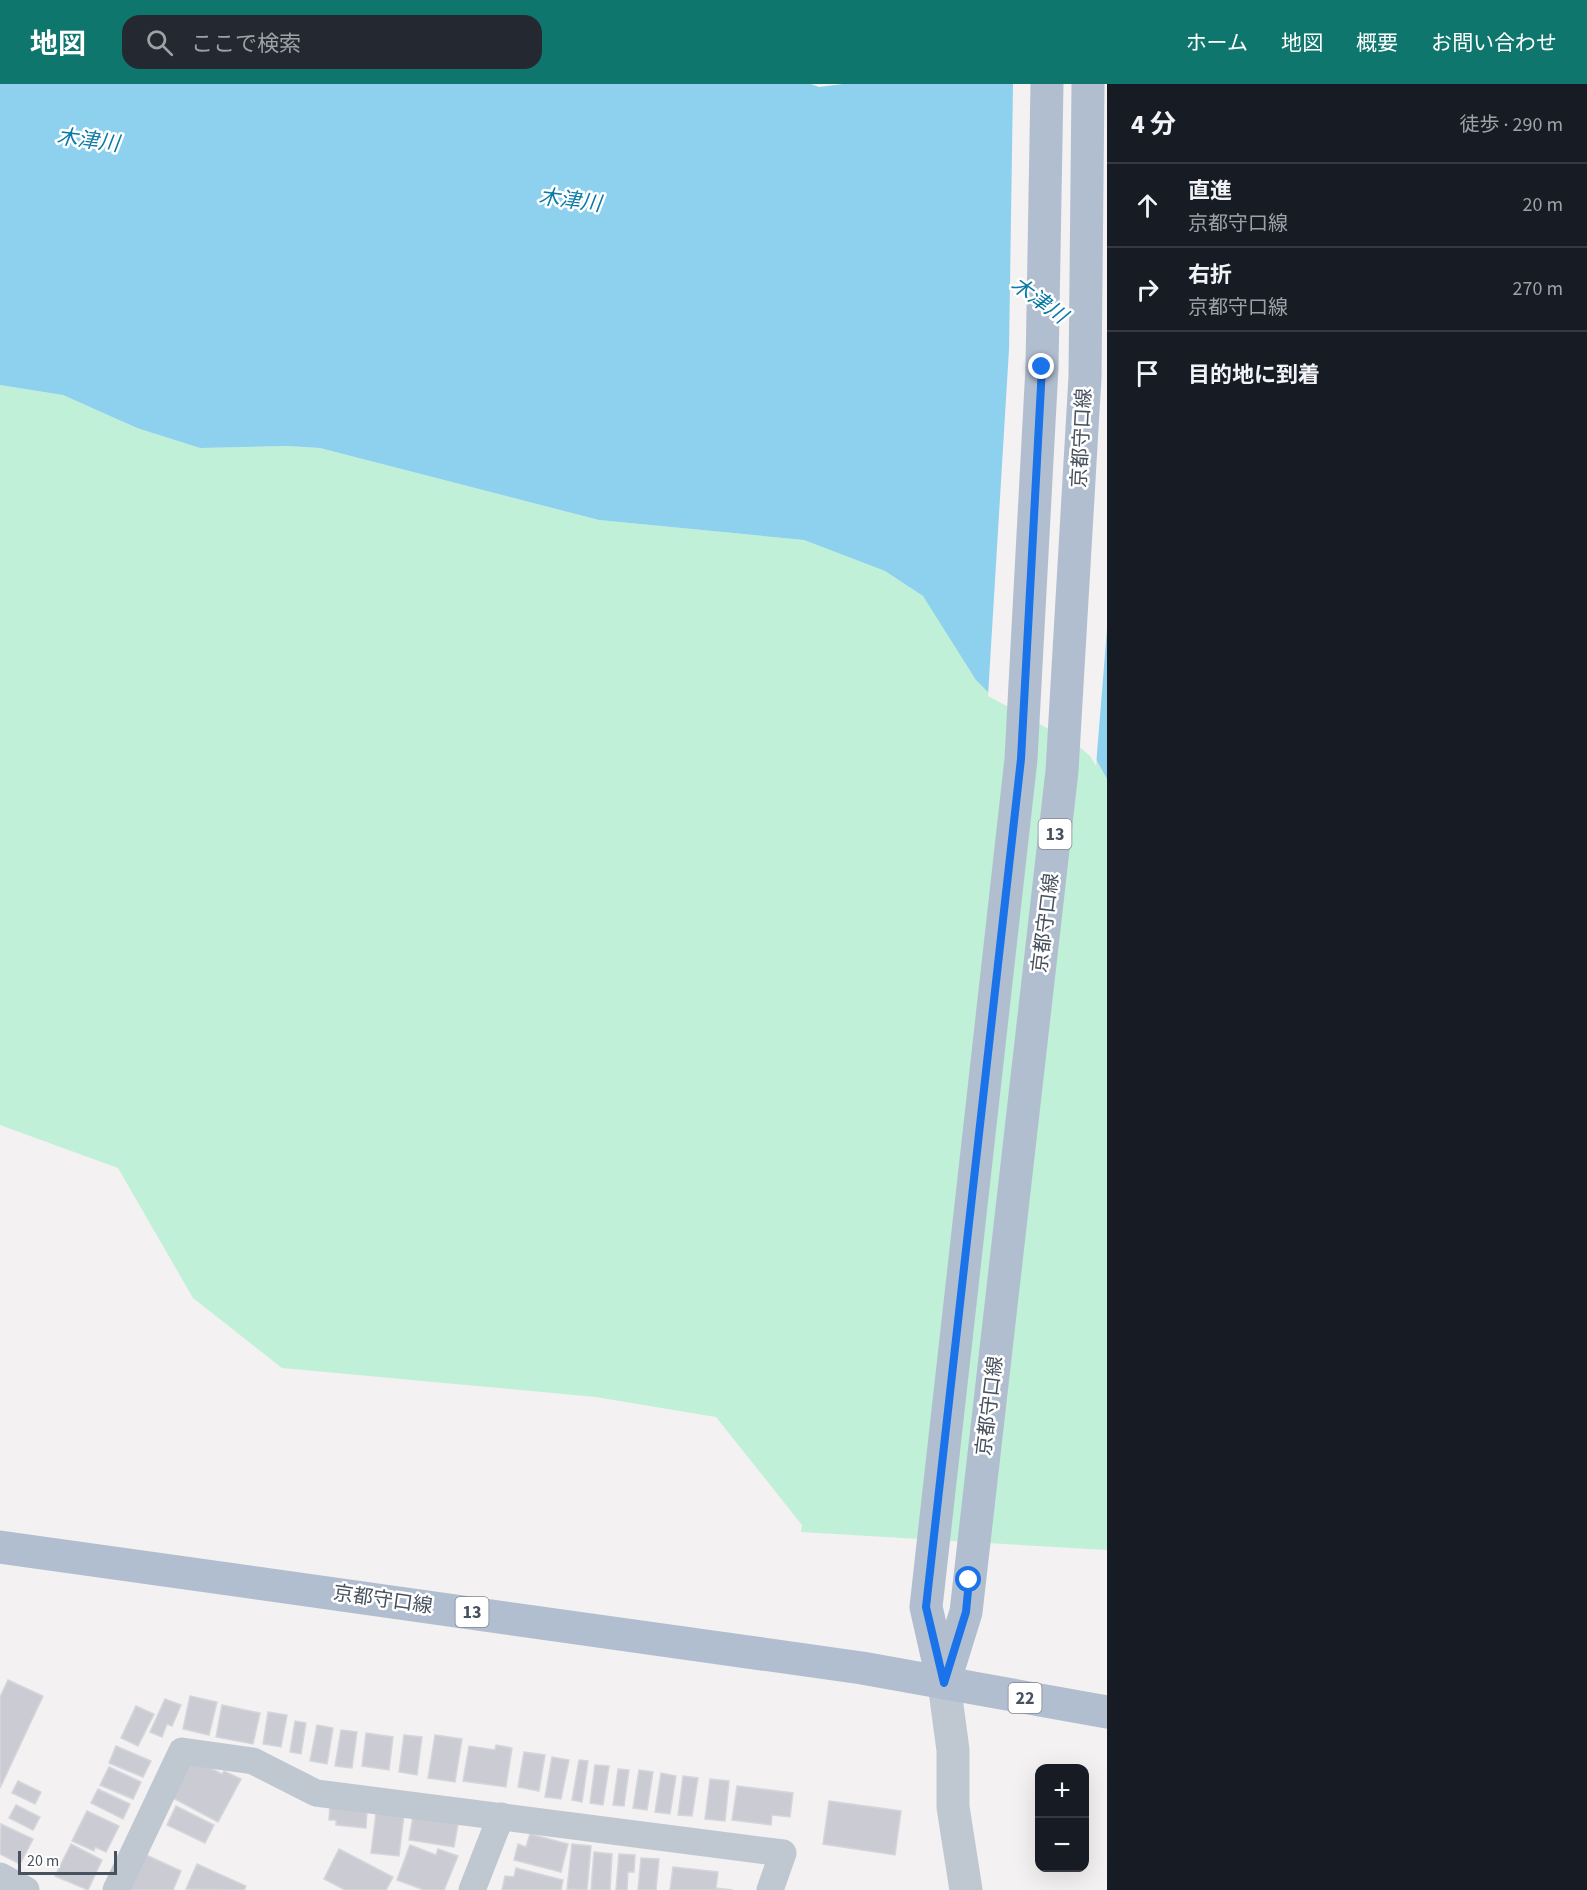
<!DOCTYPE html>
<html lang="ja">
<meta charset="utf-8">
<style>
:root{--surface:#171b24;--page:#242831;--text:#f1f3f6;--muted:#9ea1a6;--line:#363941;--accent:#0f766e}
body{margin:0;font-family:"Source Sans 3","Noto Sans JP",sans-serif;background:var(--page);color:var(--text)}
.controls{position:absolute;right:18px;bottom:18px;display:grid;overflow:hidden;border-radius:12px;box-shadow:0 6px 24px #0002}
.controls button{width:54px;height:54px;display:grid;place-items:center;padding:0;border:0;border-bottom:2px solid var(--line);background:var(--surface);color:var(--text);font:30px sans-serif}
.scale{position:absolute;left:18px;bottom:15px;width:99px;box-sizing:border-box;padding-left:6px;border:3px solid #48525f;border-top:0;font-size:16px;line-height:21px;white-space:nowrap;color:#48525f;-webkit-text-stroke:4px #fff;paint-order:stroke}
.stop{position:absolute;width:18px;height:18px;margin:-14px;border:4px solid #1a73e8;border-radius:50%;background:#fff}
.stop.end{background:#1a73e8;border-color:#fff;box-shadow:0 2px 6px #0008}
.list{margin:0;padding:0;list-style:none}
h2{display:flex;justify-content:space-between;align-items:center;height:78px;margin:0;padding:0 24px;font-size:26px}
h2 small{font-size:20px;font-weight:400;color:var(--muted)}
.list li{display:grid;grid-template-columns:39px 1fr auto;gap:18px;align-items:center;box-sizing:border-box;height:84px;padding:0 24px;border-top:2px solid var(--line)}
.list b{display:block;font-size:22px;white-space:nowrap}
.list p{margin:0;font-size:20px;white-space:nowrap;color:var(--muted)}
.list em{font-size:20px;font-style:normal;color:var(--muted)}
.icon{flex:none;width:33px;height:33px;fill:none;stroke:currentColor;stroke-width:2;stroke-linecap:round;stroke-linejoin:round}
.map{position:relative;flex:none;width:1107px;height:1806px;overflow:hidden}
header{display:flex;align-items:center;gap:36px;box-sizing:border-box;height:84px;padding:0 30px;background:var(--accent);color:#fff}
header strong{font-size:28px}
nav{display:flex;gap:33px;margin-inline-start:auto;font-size:21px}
.search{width:420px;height:54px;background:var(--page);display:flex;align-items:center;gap:15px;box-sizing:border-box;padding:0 21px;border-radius:18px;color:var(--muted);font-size:22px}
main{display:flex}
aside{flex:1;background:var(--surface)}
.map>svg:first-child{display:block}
.green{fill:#c0f0d7}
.water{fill:#8dd1ee}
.pier{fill:#f3f1f1}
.building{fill:#cbccd3;stroke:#d5d6dc;stroke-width:1.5}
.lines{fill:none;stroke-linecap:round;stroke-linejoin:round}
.minor{stroke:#bfc7d0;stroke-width:27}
.tertiary{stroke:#bfc7d0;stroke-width:33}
.primary{stroke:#b1bed0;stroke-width:33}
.route{stroke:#1a73e8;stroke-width:8}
.labels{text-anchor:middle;stroke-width:5;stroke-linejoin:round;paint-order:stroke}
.shield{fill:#fff;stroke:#7f868f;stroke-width:1.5}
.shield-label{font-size:18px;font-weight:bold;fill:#48525f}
.street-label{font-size:20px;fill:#48525f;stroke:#fff}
.water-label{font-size:21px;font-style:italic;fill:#0b7aa7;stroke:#fff}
</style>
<header>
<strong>地図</strong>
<div class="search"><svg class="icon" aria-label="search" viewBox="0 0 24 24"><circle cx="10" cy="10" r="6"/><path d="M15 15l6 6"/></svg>ここで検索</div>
<nav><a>ホーム</a><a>地図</a><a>概要</a><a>お問い合わせ</a></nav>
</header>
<main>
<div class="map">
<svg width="1107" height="1806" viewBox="0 0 1107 1806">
<rect width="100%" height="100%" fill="#f3f1f1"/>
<path class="green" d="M 0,301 L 63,311 L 137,344 L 200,364 L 287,362 L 320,364 L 599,436 L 804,456 L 885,487 L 923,512 L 944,542 L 1093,670 L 1107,695 L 1107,1466 L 801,1448 L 802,1441 L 716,1333 L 596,1313 L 282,1284 L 193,1214 L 118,1084 L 0,1041 Z"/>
<path class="water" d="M 0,0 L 811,0 L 819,3 L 843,0 L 1022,0 L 1107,29 L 1107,695 L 1093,670 L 990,610 L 976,596 L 923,512 L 885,487 L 804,456 L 599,436 L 320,364 L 287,362 L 200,364 L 137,344 L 63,311 L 0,301 Z"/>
<path class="pier" d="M 1013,0 L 1027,0 L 1107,26 L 1107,545 L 1096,682 L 1090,672 L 1076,660 L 988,612 L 1009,265 Z"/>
<g class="building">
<path d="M 8,1596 L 43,1612 L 0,1704 L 0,1613 Z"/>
<path d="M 190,1612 L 217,1618 L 209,1651 L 183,1645 Z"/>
<path d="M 165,1615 L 181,1621 L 172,1642 L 167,1640 L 162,1653 L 150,1648 Z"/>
<path d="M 222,1621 L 260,1629 L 253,1660 L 216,1653 Z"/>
<path d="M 136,1622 L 154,1630 L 138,1662 L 121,1654 Z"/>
<path d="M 268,1628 L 287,1631 L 281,1663 L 263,1660 Z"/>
<path d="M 295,1637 L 306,1639 L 301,1670 L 290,1668 Z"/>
<path d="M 317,1641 L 333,1644 L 327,1680 L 310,1677 Z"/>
<path d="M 341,1646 L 357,1648 L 352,1684 L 335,1682 Z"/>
<path d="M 366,1649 L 393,1653 L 389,1686 L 362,1682 Z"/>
<path d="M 404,1651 L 422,1653 L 417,1691 L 399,1688 Z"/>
<path d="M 435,1651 L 462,1655 L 455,1698 L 428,1694 Z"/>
<path d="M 496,1661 L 512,1664 L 506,1703 L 463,1697 L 469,1662 L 495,1666 Z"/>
<path d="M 116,1662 L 151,1677 L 143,1693 L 109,1679 Z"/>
<path d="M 524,1668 L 545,1671 L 539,1707 L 518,1703 Z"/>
<path d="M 552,1673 L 569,1676 L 561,1715 L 545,1713 Z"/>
<path d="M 191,1674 L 222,1690 L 224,1687 L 241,1695 L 218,1738 L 171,1713 Z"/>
<path d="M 579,1676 L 588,1677 L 582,1718 L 572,1716 Z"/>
<path d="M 595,1681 L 609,1682 L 603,1721 L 590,1719 Z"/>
<path d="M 109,1683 L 141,1698 L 133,1715 L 100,1701 Z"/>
<path d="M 618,1685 L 629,1686 L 624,1722 L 613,1721 Z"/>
<path d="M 639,1686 L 653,1688 L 647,1726 L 633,1724 Z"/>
<path d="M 661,1689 L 676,1692 L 670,1730 L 655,1728 Z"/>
<path d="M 683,1692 L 698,1694 L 692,1732 L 678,1731 Z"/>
<path d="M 710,1695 L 729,1697 L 725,1737 L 705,1735 Z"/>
<path d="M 18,1697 L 41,1708 L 35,1720 L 12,1709 Z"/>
<path d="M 737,1702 L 793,1709 L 790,1733 L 772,1731 L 771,1741 L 732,1736 Z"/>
<path d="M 98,1705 L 130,1720 L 123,1735 L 91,1719 Z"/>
<path d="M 829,1717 L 901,1727 L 895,1771 L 823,1760 Z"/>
<path d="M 16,1721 L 40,1733 L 33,1746 L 9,1734 Z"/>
<path d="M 176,1722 L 214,1741 L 205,1759 L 167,1741 Z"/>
<path d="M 330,1722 L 367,1726 L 366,1744 L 336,1741 L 336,1736 L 329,1736 Z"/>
<path d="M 87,1727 L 119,1742 L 106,1768 L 95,1763 L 94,1767 L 72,1757 Z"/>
<path d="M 376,1729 L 404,1731 L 399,1772 L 371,1769 Z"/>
<path d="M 413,1732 L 458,1740 L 454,1763 L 409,1756 Z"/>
<path d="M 1,1740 L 33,1755 L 20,1780 L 0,1770 Z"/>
<path d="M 530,1750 L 568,1760 L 561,1788 L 514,1776 L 518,1760 L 526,1763 Z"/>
<path d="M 71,1760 L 102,1776 L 88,1806 L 55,1792 Z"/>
<path d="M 572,1760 L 591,1762 L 587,1806 L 567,1805 Z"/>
<path d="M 410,1761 L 436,1771 L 438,1765 L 458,1772 L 444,1806 L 424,1806 L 397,1796 Z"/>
<path d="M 339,1765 L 393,1793 L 386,1806 L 345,1806 L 324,1795 Z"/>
<path d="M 594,1768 L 612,1770 L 610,1806 L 591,1806 Z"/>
<path d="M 144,1770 L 181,1787 L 173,1806 L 128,1806 Z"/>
<path d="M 619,1770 L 635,1771 L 634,1788 L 628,1788 L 627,1806 L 616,1806 Z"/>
<path d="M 641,1774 L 659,1775 L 656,1806 L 638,1806 Z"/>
<path d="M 197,1780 L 246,1802 L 244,1806 L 186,1805 Z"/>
<path d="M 673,1783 L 718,1788 L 716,1804 L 733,1806 L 670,1806 Z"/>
<path d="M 516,1784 L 563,1796 L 561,1806 L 502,1806 L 505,1792 L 514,1793 Z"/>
</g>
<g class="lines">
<g class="minor">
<path d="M 0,1792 L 26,1806"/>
<path d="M 116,1806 L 182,1667 L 253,1677 L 316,1709 L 783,1769 L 770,1806"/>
<path d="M 472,1806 L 501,1732"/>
</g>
<path class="tertiary" d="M 944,1599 L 953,1666 L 953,1723 L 966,1806"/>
<g class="primary">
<path d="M 0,1463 L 862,1584 L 1107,1628"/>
<path d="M 943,1598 L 926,1523 L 1021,675 L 1042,283 L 1047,0"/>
<path d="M 944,1599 L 966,1528 L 1062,687 L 1085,293 L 1088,0"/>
</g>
</g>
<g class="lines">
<path class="route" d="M 969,1496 L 966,1528 L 944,1599 L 926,1523 L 1021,675 L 1042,283"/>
</g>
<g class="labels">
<g class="shield">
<rect x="1038.5" y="735" width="33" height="30" rx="4.5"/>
<rect x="455.5" y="1513" width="33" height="30" rx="4.5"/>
<rect x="1008.5" y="1599" width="33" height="30" rx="4.5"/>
</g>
<g class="shield-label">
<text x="1055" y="756">13</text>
<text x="472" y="1534">13</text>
<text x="1025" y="1620">22</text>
</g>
<g class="street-label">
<text transform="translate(1081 354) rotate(-87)" y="7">京都守口線</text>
<text transform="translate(1045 839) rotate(-83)" y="7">京都守口線</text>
<text transform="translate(989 1322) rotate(-83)" y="7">京都守口線</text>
<text transform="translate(383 1515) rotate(8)" y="7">京都守口線</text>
</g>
<g class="water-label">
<text transform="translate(88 56) rotate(7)" y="7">木津川</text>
<text transform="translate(570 116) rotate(7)" y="7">木津川</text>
<text transform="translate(1039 216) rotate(36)" y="7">木津川</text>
</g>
</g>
</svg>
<div class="controls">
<button>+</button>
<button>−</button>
</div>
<div class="scale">20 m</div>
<div class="stop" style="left:969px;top:1496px"></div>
<div class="stop end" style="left:1042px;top:283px"></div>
</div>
<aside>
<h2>4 分<small>徒歩 · 290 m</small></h2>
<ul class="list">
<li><svg class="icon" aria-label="ahead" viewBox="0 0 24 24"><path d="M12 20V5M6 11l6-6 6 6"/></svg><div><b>直進</b><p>京都守口線</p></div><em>20 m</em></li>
<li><svg class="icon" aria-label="right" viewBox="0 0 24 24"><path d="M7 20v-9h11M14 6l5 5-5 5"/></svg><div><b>右折</b><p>京都守口線</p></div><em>270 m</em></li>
<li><svg class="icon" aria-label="arrive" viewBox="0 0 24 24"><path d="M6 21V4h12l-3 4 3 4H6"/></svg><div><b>目的地に到着</b></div></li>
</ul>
</aside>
</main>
